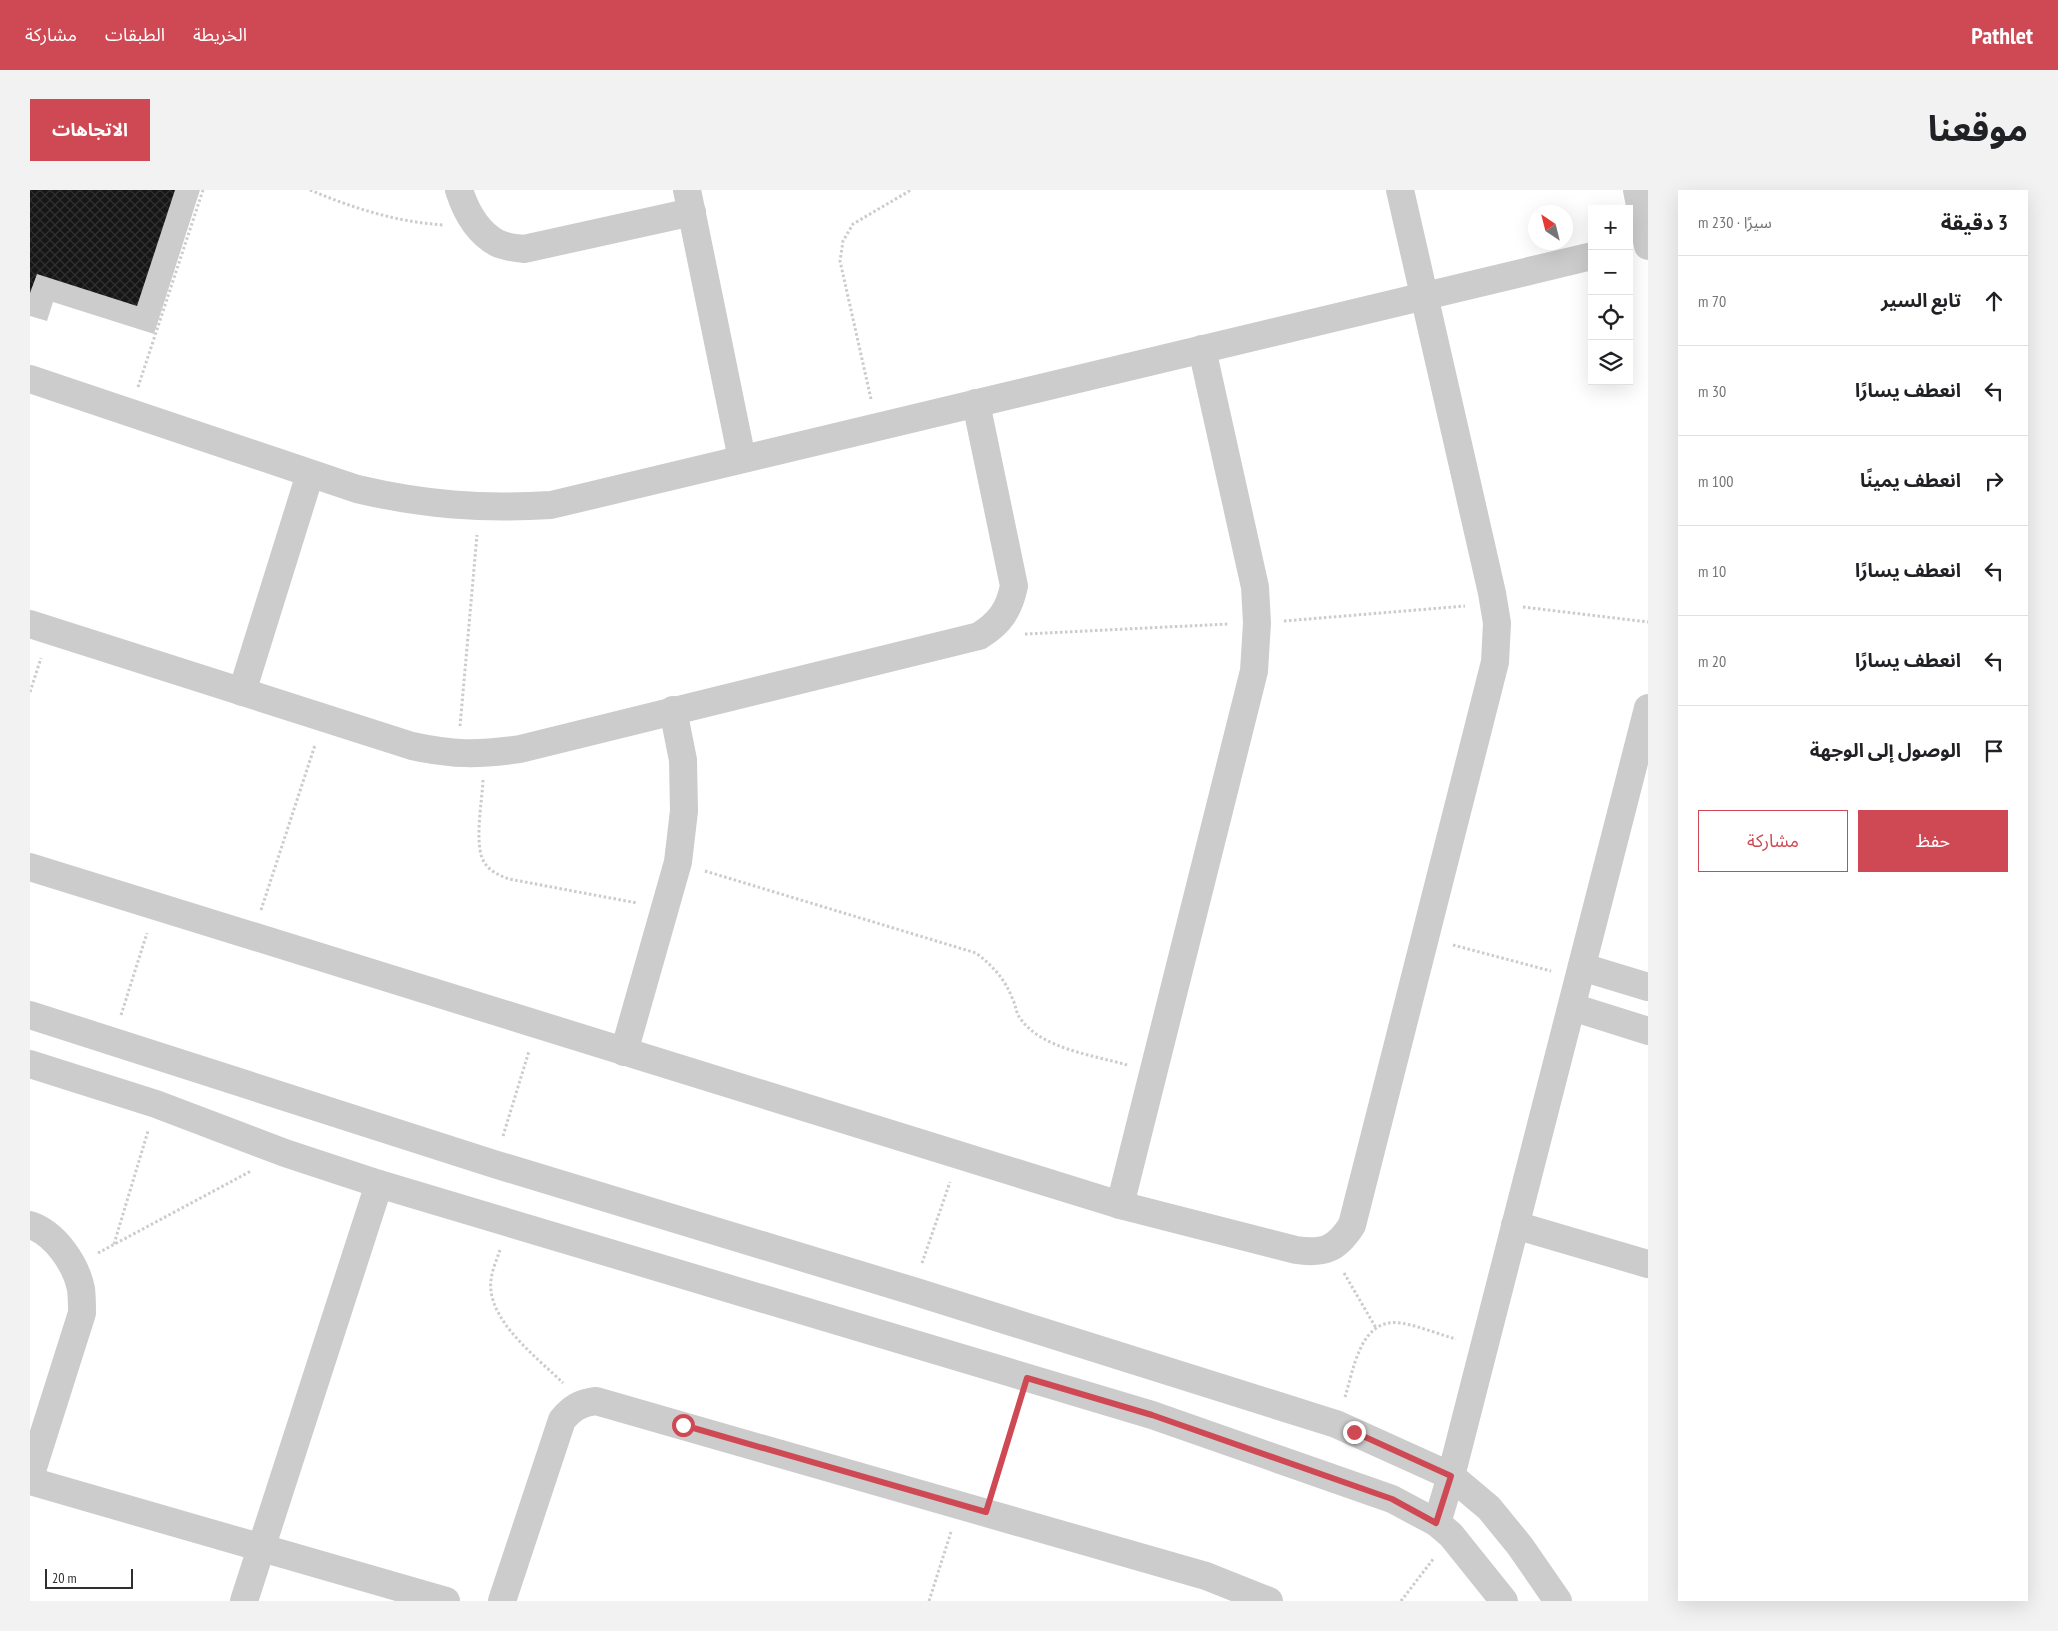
<!DOCTYPE html>
<html lang="ar">
<meta charset="utf-8">
<style>
:root{--surface:#fff;--page:#f2f2f2;--text:#202124;--muted:#757577;--line:#e0e0e0;--accent:#cf4954}
body{margin:0;font-family:"PT Sans Narrow","Noto Sans Arabic",sans-serif;background:var(--page);color:var(--text);direction:rtl}
.controls{position:absolute;right:15px;top:15px;display:grid;overflow:hidden;border-radius:0px;box-shadow:0 5px 20px #0002}
.controls button{width:45px;height:45px;display:grid;place-items:center;padding:0;border:0;border-bottom:1px solid var(--line);background:var(--surface);color:var(--text);font:25px sans-serif}
.compass{position:absolute;left:1498px;top:15px;width:45px;height:45px;border-radius:50%;background:var(--surface);box-shadow:0 5px 20px #0002;rotate:325deg}
.scale{position:absolute;left:15px;bottom:12px;width:88px;box-sizing:border-box;padding-left:5px;border:2px solid #2f2f2f;border-top:0;font-size:14px;line-height:18px;white-space:nowrap;color:#2f2f2f;-webkit-text-stroke:4px #fff;paint-order:stroke}
.stop{position:absolute;width:15px;height:15px;margin:-11px;border:4px solid #cf4954;border-radius:50%;background:#fff}
.stop.end{background:#cf4954;border-color:#fff;box-shadow:0 1px 5px #0008}
.list{margin:0;padding:0;list-style:none}
h2{display:flex;justify-content:space-between;align-items:center;height:65px;margin:0;padding:0 20px;font-size:21px}
h2 small{font-size:16px;font-weight:400;color:var(--muted)}
.list li{display:grid;grid-template-columns:32px 1fr auto;gap:15px;align-items:center;box-sizing:border-box;height:90px;padding:0 20px;border-top:1px solid var(--line)}
.list b{display:block;font-size:19px;white-space:nowrap}
.list em{font-size:16px;font-style:normal;color:var(--muted)}
.actions{display:flex;gap:10px;padding:15px 20px}
.actions a{flex:1;padding:11px 0;border:1px solid var(--accent);border-radius:0px;text-align:center;font-size:18px;color:var(--accent)}
.actions .main{background:var(--accent);color:#fff}
.icon{flex:none;width:28px;height:28px;fill:none;stroke:currentColor;stroke-width:2;stroke-linecap:round;stroke-linejoin:round}
.map{position:relative;flex:none;width:1618px;height:1411px;overflow:hidden;direction:ltr;border-radius:0px}
header{display:flex;align-items:center;gap:30px;box-sizing:border-box;height:70px;padding:0 25px;background:var(--accent);color:#fff}
header strong{font-size:24px}
nav{display:flex;gap:28px;margin-inline-start:auto;font-size:18px}
.intro{display:flex;align-items:center;justify-content:space-between;box-sizing:border-box;height:120px;padding:0 30px}
h1{margin:0;font-size:35px}
.button{padding:12px 22px;border-radius:0px;background:var(--accent);color:#fff;font-size:18px;font-weight:700}
main{display:flex;gap:30px;padding:0 30px}
aside{flex:1;background:var(--surface);border-radius:0px;box-shadow:0 5px 20px #0002}
.map>svg:first-child{display:block}
.shadow{fill:#0003}
.building{fill:url(#building-cross-hatch)}
.lines{fill:none;stroke-linecap:round;stroke-linejoin:round}
.path{stroke:#ccc;stroke-width:3;stroke-dasharray:2.5 2.5;stroke-linecap:butt}
.minor{stroke:#ccc;stroke-width:28}
.route{stroke:#cf4954;stroke-width:6}
</style>
<header>
<strong>Pathlet</strong>
<nav><a>الخريطة</a><a>الطبقات</a><a>مشاركة</a></nav>
</header>
<div class="intro"><h1>موقعنا</h1><a class="button">الاتجاهات</a></div>
<main>
<aside>
<h2>3 دقيقة<small>سيرًا · 230 m</small></h2>
<ul class="list">
<li><svg class="icon" aria-label="ahead" viewBox="0 0 24 24"><path d="M12 20V5M6 11l6-6 6 6"/></svg><div><b>تابع السير</b></div><em>70 m</em></li>
<li><svg class="icon" aria-label="left" viewBox="0 0 24 24"><path d="M17 20v-9H6M10 6l-5 5 5 5"/></svg><div><b>انعطف يسارًا</b></div><em>30 m</em></li>
<li><svg class="icon" aria-label="right" viewBox="0 0 24 24"><path d="M7 20v-9h11M14 6l5 5-5 5"/></svg><div><b>انعطف يمينًا</b></div><em>100 m</em></li>
<li><svg class="icon" aria-label="left" viewBox="0 0 24 24"><path d="M17 20v-9H6M10 6l-5 5 5 5"/></svg><div><b>انعطف يسارًا</b></div><em>10 m</em></li>
<li><svg class="icon" aria-label="left" viewBox="0 0 24 24"><path d="M17 20v-9H6M10 6l-5 5 5 5"/></svg><div><b>انعطف يسارًا</b></div><em>20 m</em></li>
<li><svg class="icon" aria-label="arrive" viewBox="0 0 24 24"><path d="M6 21V4h12l-3 4 3 4H6"/></svg><div><b>الوصول إلى الوجهة</b></div></li>
</ul>
<div class="actions"><a class="main">حفظ</a><a>مشاركة</a></div>
</aside>
<div class="map">
<svg width="1618" height="1411" viewBox="0 0 1618 1411">
<defs>
<pattern id="building-cross-hatch" width="8" height="8" patternUnits="userSpaceOnUse" patternTransform="scale(1.25)"><rect width="8" height="8" fill="#161616"/><path d="M0 0l8 8M0 8l8-8" fill="none" stroke="#303030"/></pattern>
</defs>
<rect width="100%" height="100%" fill="#fff"/>
<path class="shadow" d="M 0,0 L 170,0 L 124,144 L 23,112 L 17,131 L 0,126 Z"/>
<path class="building" d="M 0,0 L 145,0 L 107,116 L 7,84 L 0,103 Z"/>
<g class="lines">
<g class="path">
<path d="M 280,0 C 323,18 366,32 414,35"/>
<path d="M 108,197 L 173,0"/>
<path d="M 841,209 L 810,71 L 813,51 L 823,34 L 881,0"/>
<path d="M 1493,417 L 1618,432"/>
<path d="M 1254,431 L 1435,416"/>
<path d="M 995,444 L 1198,434"/>
<path d="M 0,502 L 11,468"/>
<path d="M 430,536 L 447,345"/>
<path d="M 453,590 C 452,612 445,648 452,668 C 457,680 468,685 479,689 L 607,713"/>
<path d="M 675,681 L 946,763 C 963,776 975,789 983,810 C 986,816 986,823 990,828 C 1011,859 1063,865 1097,875"/>
<path d="M 231,720 L 285,555"/>
<path d="M 1423,755 L 1521,781"/>
<path d="M 91,825 L 117,743"/>
<path d="M 473,946 L 499,861"/>
<path d="M 84,1054 L 118,941"/>
<path d="M 470,1060 C 467,1069 462,1080 461,1090 C 456,1130 508,1168 533,1193"/>
<path d="M 68,1063 L 221,981"/>
<path d="M 892,1073 L 920,992"/>
<path d="M 1314,1083 L 1346,1138"/>
<path d="M 1315,1207 C 1324,1179 1330,1127 1371,1133 C 1389,1136 1408,1144 1426,1149"/>
<path d="M 965,1296 L 989,1215"/>
<path d="M 899,1411 L 921,1342"/>
<path d="M 1371,1411 L 1404,1368"/>
</g>
<g class="minor">
<path d="M 429,0 C 436,22 447,42 467,53 C 475,57 486,58 494,59 L 662,22"/>
<path d="M 657,0 L 712,269"/>
<path d="M 1607,0 L 1618,56"/>
<path d="M 0,189 L 327,299 C 395,315 451,319 521,315 L 1562,66"/>
<path d="M 0,434 L 382,556 C 423,565 448,565 490,559 L 949,446 C 970,433 979,420 984,396 L 946,213"/>
<path d="M 212,502 L 280,284"/>
<path d="M 0,677 L 1090,1015 L 1266,1060 C 1294,1064 1307,1059 1322,1035 L 1465,472 L 1467,433 L 1462,403 L 1370,0"/>
<path d="M 1552,777 L 1618,797"/>
<path d="M 1542,817 L 1618,841"/>
<path d="M 0,825 L 464,974 L 883,1101 L 1306,1234 L 1421,1286 L 1459,1318 L 1490,1356 L 1528,1411"/>
<path d="M 594,862 L 648,672 L 654,621 L 653,570 L 643,520"/>
<path d="M 0,874 L 126,914 L 255,963 L 349,994 L 1122,1225 L 1362,1309 L 1407,1333 L 1421,1345 L 1474,1411"/>
<path d="M 1090,1015 L 1224,481 L 1227,433 L 1225,397 L 1172,159"/>
<path d="M 0,1035 C 25,1043 46,1074 51,1099 C 52,1107 52,1115 52,1123 L 0,1287"/>
<path d="M 1485,1035 L 1618,1074"/>
<path d="M 0,1291 L 416,1411"/>
<path d="M 1407,1333 L 1421,1286 L 1618,518"/>
<path d="M 214,1411 L 349,994"/>
<path d="M 472,1411 L 532,1230 C 542,1218 550,1213 566,1211 L 1176,1386 L 1239,1411"/>
</g>
</g>
<g class="lines">
<path class="route" d="M 653,1235 L 956,1322 L 997,1188 L 1122,1225 L 1362,1309 L 1406,1333 L 1421,1286 L 1324,1242"/>
</g>
</svg>
<div class="controls">
<button>+</button>
<button>−</button>
<button><svg class="icon" aria-label="locate" viewBox="0 0 24 24"><circle cx="12" cy="12" r="6"/><path d="M12 2v4M12 18v4M2 12h4M18 12h4"/></svg></button>
<button><svg class="icon" aria-label="layers" viewBox="0 0 24 24"><path d="M12 4l9 5-9 5-9-5zM3 14l9 5 9-5"/></svg></button>
</div>
<svg class="compass" viewBox="-18 -18 36 36"><path d="M0-13l5 13h-10z" fill="#e53935"/><path d="M0 13l5-13h-10z" fill="#757577"/></svg>
<div class="scale">20 m</div>
<div class="stop" style="left:653px;top:1235px"></div>
<div class="stop end" style="left:1324px;top:1242px"></div>
</div>
</main>
